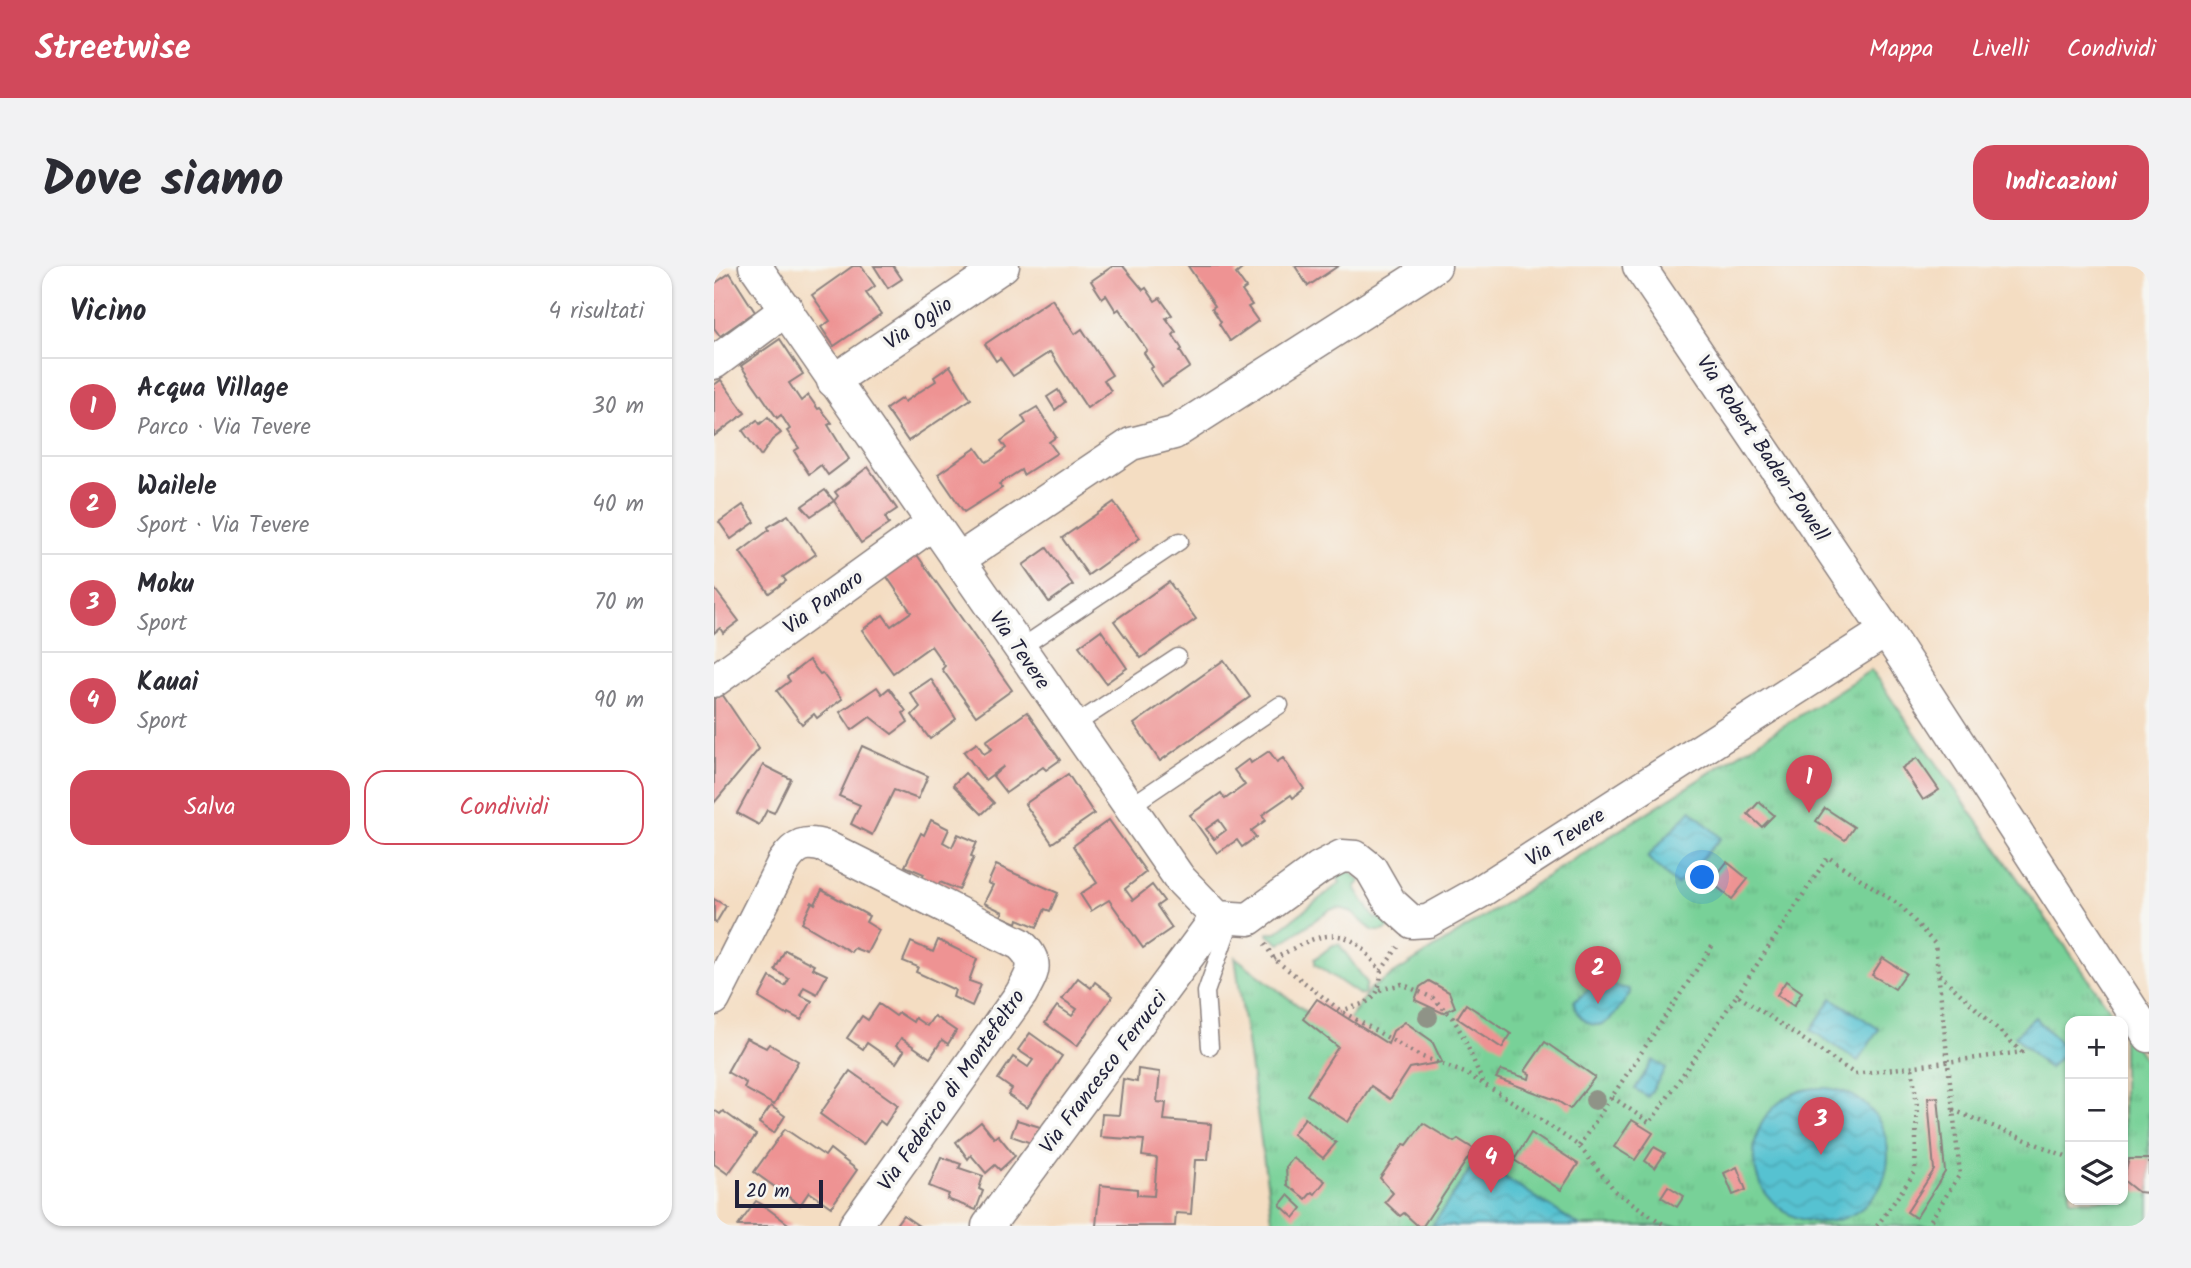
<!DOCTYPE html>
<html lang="it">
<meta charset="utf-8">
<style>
:root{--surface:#fff;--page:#f2f2f3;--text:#2b2b33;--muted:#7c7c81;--line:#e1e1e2;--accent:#d1495b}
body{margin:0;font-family:Kalam,sans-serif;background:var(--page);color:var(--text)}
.controls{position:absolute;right:21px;bottom:21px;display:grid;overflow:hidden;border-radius:14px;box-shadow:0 2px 5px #0004}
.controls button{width:63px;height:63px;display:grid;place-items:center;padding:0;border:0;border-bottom:2px solid var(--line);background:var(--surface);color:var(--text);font:35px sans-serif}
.scale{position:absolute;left:21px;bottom:18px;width:88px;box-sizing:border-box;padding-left:7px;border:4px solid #22223b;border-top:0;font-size:19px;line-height:24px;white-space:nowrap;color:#22223b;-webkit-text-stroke:5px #f6f6f2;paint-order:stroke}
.you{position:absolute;left:989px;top:612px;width:24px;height:24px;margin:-18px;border:5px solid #fff;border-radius:50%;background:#1a73e8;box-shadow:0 0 0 10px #1a73e833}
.badge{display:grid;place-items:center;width:46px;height:46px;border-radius:50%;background:var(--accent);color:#fff;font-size:23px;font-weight:700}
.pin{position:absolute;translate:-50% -58px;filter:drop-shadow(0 2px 4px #0008)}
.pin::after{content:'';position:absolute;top:37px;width:24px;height:21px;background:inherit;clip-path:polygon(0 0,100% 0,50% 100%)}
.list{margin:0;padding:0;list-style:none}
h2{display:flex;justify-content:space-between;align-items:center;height:91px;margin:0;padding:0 28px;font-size:30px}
h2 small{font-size:23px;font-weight:400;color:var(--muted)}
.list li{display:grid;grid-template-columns:46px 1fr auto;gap:21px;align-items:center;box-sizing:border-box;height:98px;padding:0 28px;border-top:2px solid var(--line)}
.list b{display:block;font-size:26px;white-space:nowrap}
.list p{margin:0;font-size:23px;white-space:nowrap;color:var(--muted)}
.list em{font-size:23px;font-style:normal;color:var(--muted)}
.actions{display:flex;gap:14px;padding:21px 28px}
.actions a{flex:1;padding:16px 0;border:2px solid var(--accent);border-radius:21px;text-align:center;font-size:24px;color:var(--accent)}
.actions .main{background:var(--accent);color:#fff}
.icon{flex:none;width:38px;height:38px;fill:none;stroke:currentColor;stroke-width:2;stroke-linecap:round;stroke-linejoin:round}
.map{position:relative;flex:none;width:1435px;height:960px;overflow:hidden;border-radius:21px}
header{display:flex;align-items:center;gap:42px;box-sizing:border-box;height:98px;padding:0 35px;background:var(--accent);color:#fff}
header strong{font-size:33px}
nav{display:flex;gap:38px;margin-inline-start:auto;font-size:24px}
.intro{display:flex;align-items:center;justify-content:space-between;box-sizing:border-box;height:168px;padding:0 42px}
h1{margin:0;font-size:49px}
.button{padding:18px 32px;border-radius:21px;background:var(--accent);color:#fff;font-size:24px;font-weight:700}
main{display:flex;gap:42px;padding:0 42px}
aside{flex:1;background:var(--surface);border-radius:21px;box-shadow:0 2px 5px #0004}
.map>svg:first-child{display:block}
.green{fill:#78d198;stroke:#4d7a6a;stroke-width:2}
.park{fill:url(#park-tufts);stroke:#4d7a6a;stroke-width:2}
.water{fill:url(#water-waves);stroke:#3c7286;stroke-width:2}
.building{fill:#ee9393;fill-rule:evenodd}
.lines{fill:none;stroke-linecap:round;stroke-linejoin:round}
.lane-casing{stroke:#8b807e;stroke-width:19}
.street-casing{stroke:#8b807e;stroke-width:35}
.path{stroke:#8b807e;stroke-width:4.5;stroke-dasharray:2 5;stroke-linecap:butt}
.lane{stroke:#fff;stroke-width:16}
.street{stroke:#fff;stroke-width:32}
.tree{fill:#8f9387}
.labels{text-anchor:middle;stroke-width:7;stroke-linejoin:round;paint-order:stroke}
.street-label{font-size:21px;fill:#22223b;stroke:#f6f6f2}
</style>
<header>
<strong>Streetwise</strong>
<nav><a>Mappa</a><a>Livelli</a><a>Condividi</a></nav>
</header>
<div class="intro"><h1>Dove siamo</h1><a class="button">Indicazioni</a></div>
<main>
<aside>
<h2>Vicino<small>4 risultati</small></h2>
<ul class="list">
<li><span class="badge">1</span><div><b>Acqua Village</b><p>Parco · Via Tevere</p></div><em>30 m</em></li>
<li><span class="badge">2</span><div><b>Wailele</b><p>Sport · Via Tevere</p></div><em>40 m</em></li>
<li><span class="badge">3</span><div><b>Moku</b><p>Sport</p></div><em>70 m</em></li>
<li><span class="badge">4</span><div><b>Kauai</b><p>Sport</p></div><em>90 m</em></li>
</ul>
<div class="actions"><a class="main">Salva</a><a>Condividi</a></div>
</aside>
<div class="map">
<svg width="1435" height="960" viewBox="0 0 1435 960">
<defs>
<pattern id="park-tufts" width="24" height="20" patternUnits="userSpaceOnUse" patternTransform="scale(1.75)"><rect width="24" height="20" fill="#78d198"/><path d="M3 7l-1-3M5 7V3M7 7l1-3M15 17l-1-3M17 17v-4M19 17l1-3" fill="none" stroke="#68b384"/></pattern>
<pattern id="water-waves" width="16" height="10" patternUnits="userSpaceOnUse" patternTransform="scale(1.75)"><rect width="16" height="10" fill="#57c2d1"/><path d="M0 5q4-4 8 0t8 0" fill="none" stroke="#4ba6b4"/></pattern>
</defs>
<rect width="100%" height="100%" fill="#f6f6f2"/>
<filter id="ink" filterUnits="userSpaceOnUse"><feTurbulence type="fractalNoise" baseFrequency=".0143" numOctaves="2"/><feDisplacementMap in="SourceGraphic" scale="14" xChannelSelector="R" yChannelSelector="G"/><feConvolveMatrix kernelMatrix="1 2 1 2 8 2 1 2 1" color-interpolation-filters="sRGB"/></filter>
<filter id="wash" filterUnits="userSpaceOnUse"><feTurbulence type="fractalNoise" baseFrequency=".00686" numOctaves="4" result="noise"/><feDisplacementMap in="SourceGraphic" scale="28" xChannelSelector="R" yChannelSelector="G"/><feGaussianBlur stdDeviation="1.57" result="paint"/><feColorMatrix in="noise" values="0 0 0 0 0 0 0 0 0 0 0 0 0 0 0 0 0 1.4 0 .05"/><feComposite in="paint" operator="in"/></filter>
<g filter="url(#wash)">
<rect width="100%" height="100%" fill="#f4ddc2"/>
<g class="green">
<path d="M 628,605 L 636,606 L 647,615 L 642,620 L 642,623 L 661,653 L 672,648 L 681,658 L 669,665 L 660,665 C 645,656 637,637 616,644 L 566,678 L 554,669 L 554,667 L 561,667 L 626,617 L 623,609 Z"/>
<path d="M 625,678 L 653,717 L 650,728 L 646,729 L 601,698 L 601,693 L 619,679 Z"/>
</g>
<path class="park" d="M 1157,404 L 1404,755 L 1356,755 L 1356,934 L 1409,934 L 1409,762 L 1435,800 L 1435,960 L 559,960 L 521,691 L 624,770 L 656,723 Z"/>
<g class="water">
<path d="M 977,544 L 1007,572 L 963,619 L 933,591 Z"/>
<path d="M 888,712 L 893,713 L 901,720 L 915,723 L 916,727 C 905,742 891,771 870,754 C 864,749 860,743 860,735 C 872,729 877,717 888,712 Z"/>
<path d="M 1118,732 L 1165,763 L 1144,795 L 1097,764 Z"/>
<path d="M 1321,751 L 1353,784 L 1335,803 L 1301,770 Z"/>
<path d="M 939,794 L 952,802 L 934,831 L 921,823 Z"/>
<circle cx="1107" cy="889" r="67"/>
<path d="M 763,893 L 866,960 L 718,960 Z"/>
</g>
<g id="blocks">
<g class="building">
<path d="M 139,0 L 147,0 L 161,20 L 152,27 L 167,48 L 120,80 L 107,61 L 116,55 L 98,29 Z"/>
<path d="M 160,0 L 179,0 L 188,13 L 174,22 Z"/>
<path d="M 399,0 L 409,0 L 429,24 L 432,22 L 441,35 L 446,32 L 458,49 L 452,52 L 462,66 L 459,69 L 468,83 L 466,85 L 476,101 L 448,120 L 436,103 L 439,101 L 430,87 L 433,84 L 405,43 L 402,45 L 392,29 L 388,32 L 377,15 Z"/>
<path d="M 474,0 L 526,0 L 528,3 L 522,8 L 532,22 L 528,25 L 538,39 L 534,41 L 544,55 L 516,75 L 505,58 L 507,56 L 498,42 L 501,40 Z"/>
<path d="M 581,0 L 624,0 L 594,20 Z"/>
<path d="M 16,7 L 41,46 L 6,70 L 0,62 L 0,18 Z"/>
<path d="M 338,33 L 361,68 L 368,63 L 398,109 L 390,114 L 397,125 L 373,142 L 336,86 L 299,110 L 286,92 L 282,95 L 271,78 Z"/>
<path d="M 66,73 L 89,108 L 75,117 L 87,135 L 94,129 L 104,143 L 106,142 L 118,157 L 114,159 L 135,193 L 114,209 L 107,199 L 95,208 L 80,185 L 85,182 L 73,165 L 76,163 L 67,149 L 63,152 L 27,100 Z"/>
<path d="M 236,100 L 257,133 L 194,175 L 172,143 L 188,132 L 190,136 L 222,115 L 220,111 Z"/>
<path d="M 7,114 L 31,147 L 0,170 L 0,119 Z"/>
<path d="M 344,124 L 351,136 L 341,144 L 333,131 Z"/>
<path d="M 323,141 L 342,171 L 335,176 L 343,187 L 309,209 L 307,204 L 285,218 L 288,222 L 250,246 L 224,208 L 262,182 L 272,196 L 279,192 L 292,182 L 287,175 L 312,157 L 308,150 Z"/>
<path d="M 54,151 L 67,167 L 58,174 L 47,190 L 29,165 L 43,154 L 46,158 Z"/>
<path d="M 154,201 L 183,243 L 171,251 L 175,258 L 147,277 L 120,235 L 97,250 L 88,240 L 111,224 L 120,235 L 124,230 L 121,226 Z"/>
<path d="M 400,236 L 426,272 L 374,309 L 348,272 Z"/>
<path d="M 29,239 L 41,256 L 17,273 L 5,256 Z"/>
<path d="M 74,249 L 102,288 L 69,311 L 72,315 L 55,327 L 26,286 L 55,264 L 54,261 Z"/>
<path d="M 333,282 L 359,319 L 335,336 L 309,299 Z"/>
<path d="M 201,286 L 298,424 L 262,450 L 228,403 L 231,400 L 217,380 L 179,407 L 148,364 L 169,349 L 177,360 L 197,346 L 171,308 Z"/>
<path d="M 455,316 L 482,353 L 427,392 L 400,355 Z"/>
<path d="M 0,322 L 25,355 L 9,367 L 6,362 L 0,367 Z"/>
<path d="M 387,364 L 413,402 L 392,417 L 365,380 Z"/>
<path d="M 95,394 L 106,408 L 108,407 L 128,433 L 103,452 L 100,448 L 88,458 L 63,425 L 76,415 L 73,411 Z"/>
<path d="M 510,394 L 536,431 L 446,495 L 420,458 Z"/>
<path d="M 217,413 L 242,453 L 216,473 L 198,449 L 206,441 L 196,427 Z"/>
<path d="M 163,421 L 168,428 L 175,422 L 192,445 L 189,447 L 194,456 L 178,468 L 156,451 L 138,464 L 126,446 Z"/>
<path d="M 8,428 L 45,483 L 0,537 L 0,433 Z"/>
<path d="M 313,446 L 346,494 L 332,504 L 329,501 L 292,527 L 279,510 L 290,500 L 271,514 L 250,486 L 263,477 L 270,488 L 278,483 L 272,475 Z"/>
<path d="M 148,480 L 214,510 L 204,533 L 180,524 L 158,569 L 137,558 L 146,539 L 125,530 Z"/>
<path d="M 555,485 L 563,496 L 569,492 L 590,523 L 579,532 L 577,529 L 548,549 L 552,554 L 537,565 L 542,571 L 528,581 L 523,574 L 503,587 L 476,549 L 507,527 L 511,533 L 531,519 L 520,504 L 535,493 L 537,497 ZM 505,554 L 512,564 L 500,573 L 492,563 Z"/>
<path d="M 1203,492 L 1225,524 L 1209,534 L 1188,502 Z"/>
<path d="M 49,499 L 77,513 L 60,547 L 53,544 L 45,559 L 23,547 Z"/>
<path d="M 251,507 L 280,537 L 268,548 L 239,519 Z"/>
<path d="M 354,508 L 380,548 L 338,577 L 311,538 Z"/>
<path d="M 1045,536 L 1060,549 L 1048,561 L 1034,548 Z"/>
<path d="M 1111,542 L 1140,561 L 1131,574 L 1102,555 Z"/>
<path d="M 217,554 L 235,563 L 229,576 L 238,581 L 244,568 L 263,576 L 257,590 L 260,591 L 245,624 L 226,616 L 224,619 L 208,613 L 210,608 L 191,600 L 207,567 L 210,569 Z"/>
<path d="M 395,554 L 432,606 L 411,623 L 419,634 L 438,619 L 450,635 L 443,640 L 458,662 L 429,682 L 395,634 L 377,645 L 366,628 L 383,617 L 359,580 Z"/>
<path d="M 1013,596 L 1034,613 L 1018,633 L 997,616 Z"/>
<path d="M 282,599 L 344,627 L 336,645 L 331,643 L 323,661 L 304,653 L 303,657 L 287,650 L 289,646 L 270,637 L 279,619 L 274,617 Z"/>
<path d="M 108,624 L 155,650 L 152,656 L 165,664 L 153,687 L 140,682 L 137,686 L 88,657 L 98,636 L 101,638 Z"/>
<path d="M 0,633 L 12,640 L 2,657 L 0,656 Z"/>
<path d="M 224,674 L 263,693 L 255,715 L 267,719 L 258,740 L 239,731 L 241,724 L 202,706 L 204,701 L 189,695 L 197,676 L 219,686 Z"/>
<path d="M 71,684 L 100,699 L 98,702 L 113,709 L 103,728 L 90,721 L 86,729 L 98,735 L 87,754 L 74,747 L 73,749 L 45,732 L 56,711 L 71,720 L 75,713 L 61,704 Z"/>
<path d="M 1169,692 L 1192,707 L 1181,723 L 1158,709 Z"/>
<path d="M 364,712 L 377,722 L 381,716 L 399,730 L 363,780 L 331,757 L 343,740 L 358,750 L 363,743 L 348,733 Z"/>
<path d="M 715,715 L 735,726 L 741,741 L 729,747 L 701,734 L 706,721 Z"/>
<path d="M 1072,715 L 1088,726 L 1080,740 L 1063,729 Z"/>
<path d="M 603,733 L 674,778 L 679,765 L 691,756 L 718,775 L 728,796 L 696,802 L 676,833 L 657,820 L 634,856 L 593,829 L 624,781 L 589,753 Z"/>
<path d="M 165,738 L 182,750 L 185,747 L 199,756 L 201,752 L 213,760 L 220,750 L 242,765 L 234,778 L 228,774 L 216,792 L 187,772 L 182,780 L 190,785 L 182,797 L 153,777 L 149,783 L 133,772 L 148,750 L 154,754 Z"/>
<path d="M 752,738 L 797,768 L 788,782 L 743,752 Z"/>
<path d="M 316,767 L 348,790 L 313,842 L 294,829 L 298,823 L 284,813 L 299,791 L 314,801 L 319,794 L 304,784 Z"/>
<path d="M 32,772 L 52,782 L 55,778 L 84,795 L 60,839 L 30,822 L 32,817 L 13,806 Z"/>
<path d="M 831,776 L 881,811 L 856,843 L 842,834 L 782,812 L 787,804 L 815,813 L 816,808 L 811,805 Z"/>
<path d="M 424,803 L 446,806 L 443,836 L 452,837 L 450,854 L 497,858 L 494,894 L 481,894 L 477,948 L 462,947 L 461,960 L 382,960 L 386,919 L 423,923 L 423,929 L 440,930 L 443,892 L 428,890 L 430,874 L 386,871 L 388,848 L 405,849 L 409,813 L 423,816 Z"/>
<path d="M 136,805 L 184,839 L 171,859 L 166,855 L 149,879 L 106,848 Z"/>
<path d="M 1224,831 L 1231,906 L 1202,952 L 1193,946 L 1220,904 L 1214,832 Z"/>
<path d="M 57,840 L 71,850 L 60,867 L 45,857 Z"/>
<path d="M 0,844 L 6,848 L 9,845 L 42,869 L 14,908 L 0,898 Z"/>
<path d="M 591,852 L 622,877 L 609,892 L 579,868 Z"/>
<path d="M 303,854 L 326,861 L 320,878 L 297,870 Z"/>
<path d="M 918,854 L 939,867 L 921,894 L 900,881 Z"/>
<path d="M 267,856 L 280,872 L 284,869 L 301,890 L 286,904 L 281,899 L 272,907 L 257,889 L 254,893 L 242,876 Z"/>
<path d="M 709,857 L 740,876 L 744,873 L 760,883 L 709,960 L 704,960 L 690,947 L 686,950 L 671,936 L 679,927 L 666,912 L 690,878 L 693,879 Z"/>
<path d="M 71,863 L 111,890 L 116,883 L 143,904 L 117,941 L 95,926 L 86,939 L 40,906 Z"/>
<path d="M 817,867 L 864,898 L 847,924 L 800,894 Z"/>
<path d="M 940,881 L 951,887 L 941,902 L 931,895 Z"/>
<path d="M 227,891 L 247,898 L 245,902 L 269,910 L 265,923 L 269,925 L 262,944 L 233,933 L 235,928 L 215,920 Z"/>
<path d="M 579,892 L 611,915 L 601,928 L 598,926 L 592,933 L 573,919 L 572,901 Z"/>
<path d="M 1415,893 L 1435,893 L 1435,927 L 1424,926 L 1409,914 Z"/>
<path d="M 1023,901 L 1032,924 L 1019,929 L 1010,907 Z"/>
<path d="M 954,920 L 970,930 L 963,941 L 947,931 Z"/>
<path d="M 574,929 L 588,942 L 580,952 L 566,939 Z"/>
<path d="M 42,935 L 49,939 L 77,960 L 24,960 Z"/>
<path d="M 189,949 L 205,960 L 181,960 Z"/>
</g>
</g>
</g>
<g filter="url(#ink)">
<use href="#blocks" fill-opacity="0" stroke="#8b807e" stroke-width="2"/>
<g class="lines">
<g class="lane-casing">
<g id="lane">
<path d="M 305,383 L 466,275"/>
<path d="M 359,460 L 464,391"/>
<path d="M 415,541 L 566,439"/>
<path d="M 496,781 L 492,726 L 518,652"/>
</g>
</g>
<g class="street-casing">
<g id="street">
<path d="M 41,0 L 466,613 L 503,651 L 535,653 L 605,602 L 628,590 L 642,591 L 657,603 L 676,636 L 698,656 L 714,655 L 764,627 L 1172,365"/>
<path d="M 925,0 L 1172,365 L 1435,770"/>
<path d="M 0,97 L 73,43"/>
<path d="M 119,115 L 289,0"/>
<path d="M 244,294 L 417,178 L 460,167 L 721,0"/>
<path d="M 0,415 L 218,258"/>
<path d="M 0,733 L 69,597 C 82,578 91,574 112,581 L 306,678 C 326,697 319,706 307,728 L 141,960"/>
<path d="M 274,960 L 503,651"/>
</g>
</g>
<g class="path">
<path d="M 551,678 L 560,693 L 627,745 L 706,790 L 751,807 L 814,845 L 865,880 L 902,926 L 952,960"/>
<path d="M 560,693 C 586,679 618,656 646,680 C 654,687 660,697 667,705 C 665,738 655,735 627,745"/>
<path d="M 667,705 L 684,681"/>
<path d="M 666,724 L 688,718 L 719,732 L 739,752 L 750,772 L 769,817"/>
<path d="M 1023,729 L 1114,591 L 1187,640 L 1221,678 L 1246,908 L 1213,960"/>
<path d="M 898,831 L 936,857 L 1023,729 L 1141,808 L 1308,786 L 1224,707"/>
<path d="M 1239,844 L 1356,892"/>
<path d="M 865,880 L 999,679"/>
<path d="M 1163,960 L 1201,906 L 1203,840 L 1198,801"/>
</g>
<use href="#lane" class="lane"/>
<use href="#street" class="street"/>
</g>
<g class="tree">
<circle cx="714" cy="751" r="10"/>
<circle cx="881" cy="834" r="10"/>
</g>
</g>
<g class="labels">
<g class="street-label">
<text transform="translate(204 57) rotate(-34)" y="7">Via Oglio</text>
<text transform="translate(1049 182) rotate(56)" y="7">Via Robert Baden-Powell</text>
<text transform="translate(109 336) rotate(-36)" y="7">Via Panaro</text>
<text transform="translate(306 384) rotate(55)" y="7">Via Tevere</text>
<text transform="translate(851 571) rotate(-33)" y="7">Via Tevere</text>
<text transform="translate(389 806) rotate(-53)" y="7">Via Francesco Ferrucci</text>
<text transform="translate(237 824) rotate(-55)" y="7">Via Federico di Montefeltro</text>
</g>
</g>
</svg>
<div class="controls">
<button>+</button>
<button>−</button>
<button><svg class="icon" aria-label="layers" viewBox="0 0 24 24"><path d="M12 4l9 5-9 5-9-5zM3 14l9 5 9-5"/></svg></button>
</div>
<div class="scale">20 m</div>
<div class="you"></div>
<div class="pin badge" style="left:1095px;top:547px">1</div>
<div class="pin badge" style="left:884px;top:738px">2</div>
<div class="pin badge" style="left:1107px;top:889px">3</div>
<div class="pin badge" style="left:777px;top:927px">4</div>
</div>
</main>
